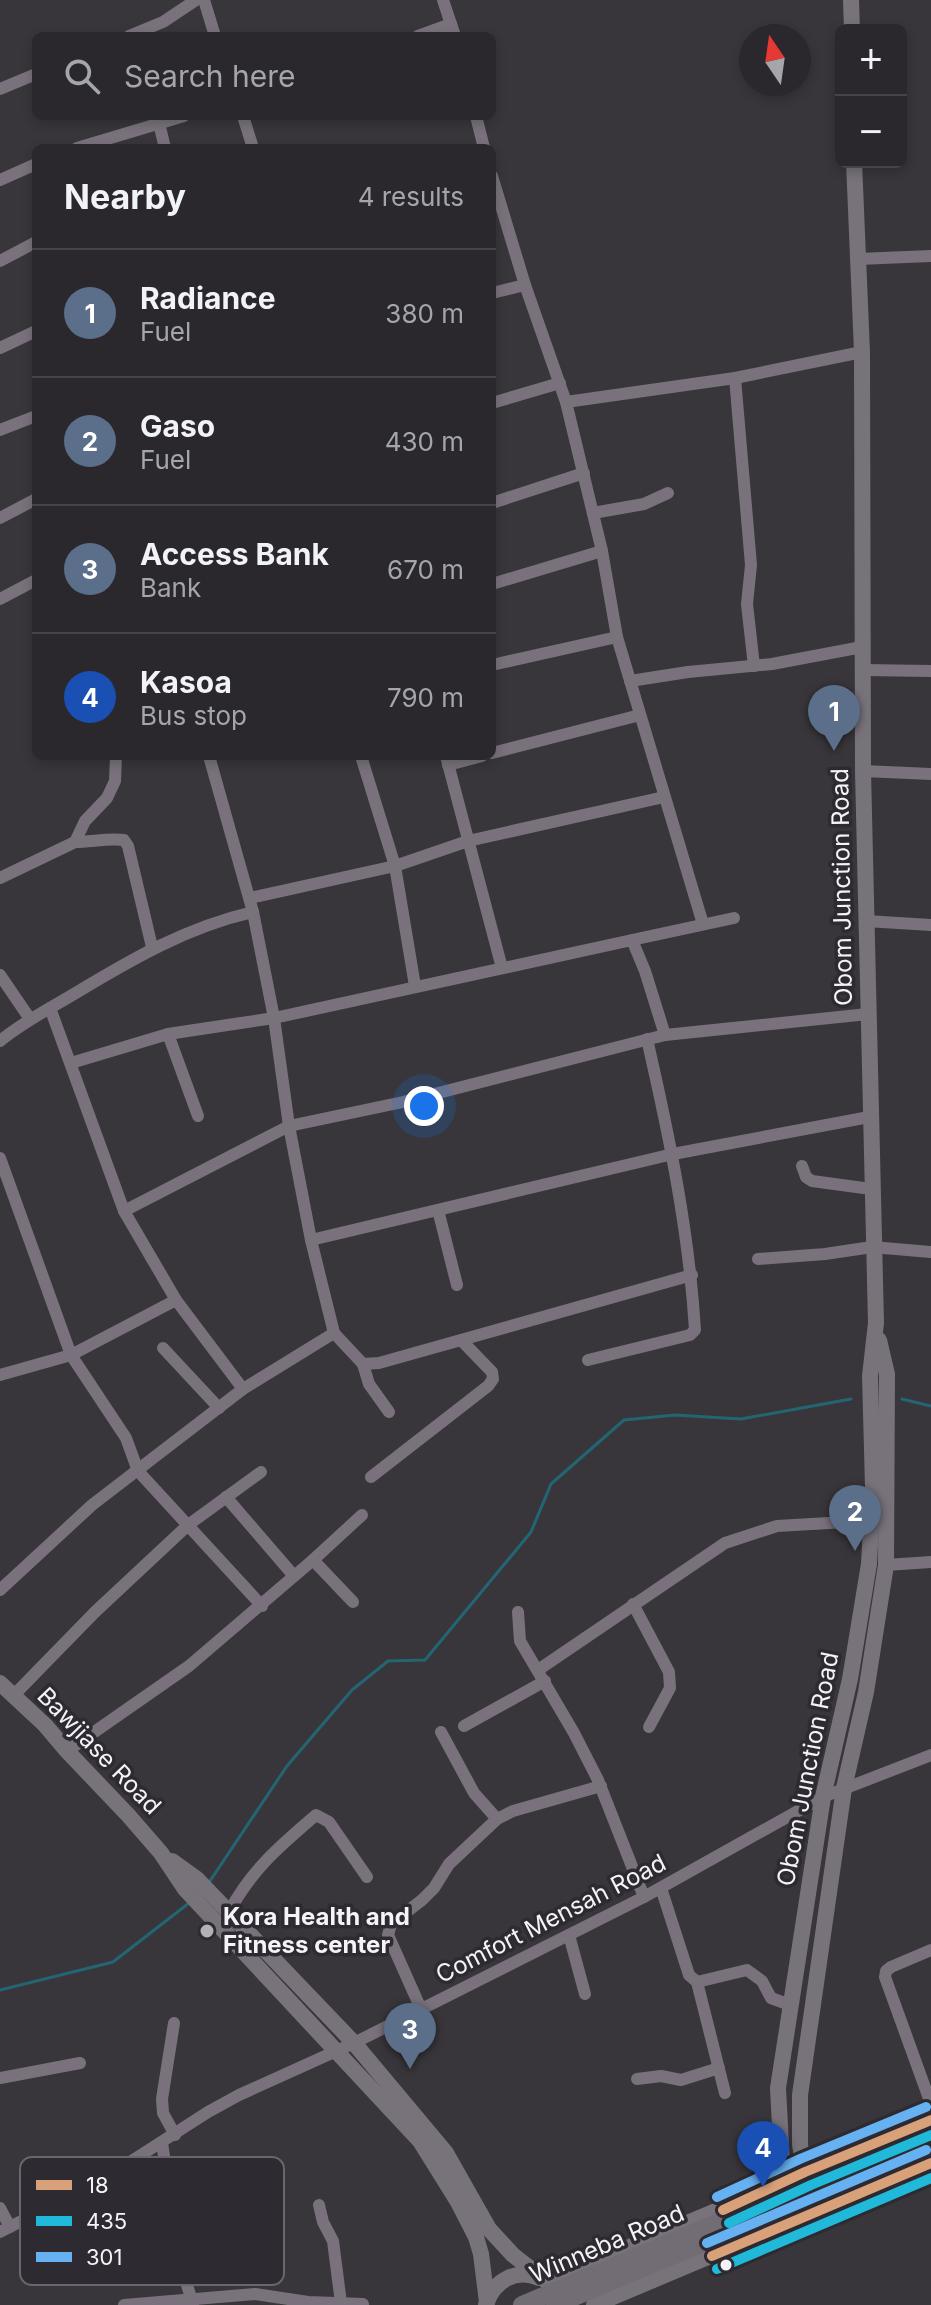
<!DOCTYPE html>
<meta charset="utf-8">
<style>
:root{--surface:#2a282c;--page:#323034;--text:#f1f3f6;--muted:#a5a6a9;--line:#464448;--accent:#d93025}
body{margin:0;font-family:Inter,sans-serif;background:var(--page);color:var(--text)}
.controls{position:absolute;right:24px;top:24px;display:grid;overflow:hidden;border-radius:12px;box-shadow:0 4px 12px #0003}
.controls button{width:72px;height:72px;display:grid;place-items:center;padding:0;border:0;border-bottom:2px solid var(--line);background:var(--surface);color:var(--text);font:40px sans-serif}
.compass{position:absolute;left:739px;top:24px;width:72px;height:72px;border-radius:50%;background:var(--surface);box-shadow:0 4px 12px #0003;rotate:347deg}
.you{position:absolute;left:424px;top:1106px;width:28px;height:28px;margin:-20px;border:6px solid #fff;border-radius:50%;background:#1a73e8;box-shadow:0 0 0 12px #1a73e833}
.badge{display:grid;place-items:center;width:52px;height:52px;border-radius:50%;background:var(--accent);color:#fff;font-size:26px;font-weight:700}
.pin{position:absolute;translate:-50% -66px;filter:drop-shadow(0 2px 4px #0008)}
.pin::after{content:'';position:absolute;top:42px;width:28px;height:24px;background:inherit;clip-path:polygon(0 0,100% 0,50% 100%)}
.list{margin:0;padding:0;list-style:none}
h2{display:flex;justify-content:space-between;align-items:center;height:104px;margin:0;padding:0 32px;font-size:34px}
h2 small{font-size:26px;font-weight:400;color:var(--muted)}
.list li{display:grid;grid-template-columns:52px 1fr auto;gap:24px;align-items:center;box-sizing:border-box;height:128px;padding:0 32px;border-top:2px solid var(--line)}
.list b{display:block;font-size:30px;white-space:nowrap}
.list p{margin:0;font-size:26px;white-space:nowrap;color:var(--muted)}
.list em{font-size:26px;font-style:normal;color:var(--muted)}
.icon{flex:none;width:44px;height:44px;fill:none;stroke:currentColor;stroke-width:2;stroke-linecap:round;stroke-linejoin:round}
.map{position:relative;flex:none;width:931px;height:2305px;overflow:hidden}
.search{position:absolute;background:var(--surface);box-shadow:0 4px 12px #0003;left:32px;top:32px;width:464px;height:88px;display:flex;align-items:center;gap:20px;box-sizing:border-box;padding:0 28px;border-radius:12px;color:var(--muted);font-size:30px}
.panel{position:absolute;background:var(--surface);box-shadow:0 4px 12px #0003;left:32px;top:144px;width:464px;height:616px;border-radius:12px}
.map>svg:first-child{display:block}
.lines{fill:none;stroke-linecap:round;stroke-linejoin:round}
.stream{stroke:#236673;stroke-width:3}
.minor{stroke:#79727c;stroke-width:12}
.major{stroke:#78727b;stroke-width:16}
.highway-bridge{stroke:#726d74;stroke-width:18}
.bus-1-casing{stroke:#2d2a31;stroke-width:16}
.bus-2-casing{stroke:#2d2a31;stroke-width:16}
.bus-3-casing{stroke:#2d2a31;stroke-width:16}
.bus-1{stroke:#d9a179;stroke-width:10}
.bus-2{stroke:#20b9da;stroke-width:10}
.bus-3{stroke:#66b1f2;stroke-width:10}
.poi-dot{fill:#b3b1b6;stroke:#2d2a31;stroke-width:3}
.bus-dot{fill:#f5f3f8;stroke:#2d2a31;stroke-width:3}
.labels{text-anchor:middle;stroke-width:7;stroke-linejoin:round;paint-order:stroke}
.street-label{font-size:24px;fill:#f5f3f8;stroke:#2d2a31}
.poi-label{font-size:24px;font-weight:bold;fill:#f5f3f8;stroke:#2d2a31;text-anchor:start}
.key{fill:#2d2a31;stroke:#69666d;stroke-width:2}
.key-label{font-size:22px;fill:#f5f3f8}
</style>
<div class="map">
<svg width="931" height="2305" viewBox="0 0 931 2305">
<rect width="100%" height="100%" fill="#38363a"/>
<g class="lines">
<g class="stream">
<path d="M 902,1399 L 931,1406"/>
<path d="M 208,1884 L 287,1766 L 352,1690 L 388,1661 L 425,1660 L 531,1532 L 551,1484 L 624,1420 L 675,1415 L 741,1419 L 851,1399"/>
<path d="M 0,1990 L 113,1962 L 189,1903"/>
</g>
<g class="minor">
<path d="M 204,0 L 215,36"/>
<path d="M 443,0 L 455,36"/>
<path d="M 129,36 L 163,22 L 196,0"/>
<path d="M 418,36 L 451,24"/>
<path d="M 0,89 L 36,74"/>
<path d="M 243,116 L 253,148"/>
<path d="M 476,116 L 484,148"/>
<path d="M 159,123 L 165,148"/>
<path d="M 77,148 L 184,116"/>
<path d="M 492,176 L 525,285 L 566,402 L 602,551 L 617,637 L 703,924"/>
<path d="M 0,180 L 36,164"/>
<path d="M 858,259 L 931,256"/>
<path d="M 0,261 L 36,242"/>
<path d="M 492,293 L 525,285"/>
<path d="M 0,348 L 36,331"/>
<path d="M 735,378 L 751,565 L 747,604 L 754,666"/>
<path d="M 566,402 L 735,378 L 862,352"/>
<path d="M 492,403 L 560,383"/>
<path d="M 0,430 L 36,416"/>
<path d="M 492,503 L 584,473"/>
<path d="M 593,513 L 644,504 L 668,493"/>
<path d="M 0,518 L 36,499"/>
<path d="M 492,584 L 602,551"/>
<path d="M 0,599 L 36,580"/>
<path d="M 492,665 L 617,637"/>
<path d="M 863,670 L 931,671"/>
<path d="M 630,681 L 688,672 L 772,664 L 862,647"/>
<path d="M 492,753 L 640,715"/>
<path d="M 209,756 L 253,912 L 274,1018 L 289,1126 L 311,1240 L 334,1333 L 363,1364 L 379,1363 L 692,1275"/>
<path d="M 361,756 L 395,866 L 415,986"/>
<path d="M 446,756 L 502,968"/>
<path d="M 448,765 L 482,756"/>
<path d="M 863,771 L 931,774"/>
<path d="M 75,842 C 91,842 108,838 124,840 L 128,846 L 152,947"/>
<path d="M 0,878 L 75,842 L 85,821 L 107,798 L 115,781 L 116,756"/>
<path d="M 250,898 L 395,866 L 468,841 L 664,797"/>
<path d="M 866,921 L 931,925"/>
<path d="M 632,940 L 734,918"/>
<path d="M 0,975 L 30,1019"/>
<path d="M 50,1008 L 124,1211 L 176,1300 L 243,1389"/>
<path d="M 168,1034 L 198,1116"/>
<path d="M 0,1041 C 23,1022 49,1009 74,994 C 132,959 187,927 253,912"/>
<path d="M 71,1063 L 168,1034 L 274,1018 L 632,940 L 645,971 L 665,1035"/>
<path d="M 0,1158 L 71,1355 L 126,1438 L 138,1471 L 262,1606"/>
<path d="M 802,1166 L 806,1177 L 812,1181 L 871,1189"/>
<path d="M 438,1210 L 457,1285"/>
<path d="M 124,1211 L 289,1126 L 403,1102 L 665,1035 L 868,1014"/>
<path d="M 311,1240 L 673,1154 L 869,1117"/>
<path d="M 758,1259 L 825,1254 L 872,1247 L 931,1252"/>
<path d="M 163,1348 L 219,1408"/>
<path d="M 588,1360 L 690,1335 L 695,1330 C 689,1231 669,1135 647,1039"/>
<path d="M 363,1364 L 369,1384 L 389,1412"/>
<path d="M 0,1375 L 71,1355 L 176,1300"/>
<path d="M 371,1477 L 488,1386 L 493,1379 L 492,1372 L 462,1341"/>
<path d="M 226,1497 L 294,1576"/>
<path d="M 313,1560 L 362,1515"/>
<path d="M 886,1565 L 931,1562"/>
<path d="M 0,1590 L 92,1505 L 243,1389 L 334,1333"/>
<path d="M 633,1604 L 669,1672 L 670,1688 L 649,1727"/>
<path d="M 518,1612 L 520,1641 L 574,1733 L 598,1780 L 644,1897"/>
<path d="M 538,1670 L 725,1543 L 777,1526 L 846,1522"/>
<path d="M 13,1696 L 95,1612 L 188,1525 L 261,1472"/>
<path d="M 464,1726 L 545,1681"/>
<path d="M 441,1732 L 474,1793 L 497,1819"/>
<path d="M 67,1751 L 189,1666 L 313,1560 L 353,1602"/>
<path d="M 661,1888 L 689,1975 L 697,1982 L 747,1970 L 762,1981 L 771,1998 L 790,2005"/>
<path d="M 229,1912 C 252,1869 280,1846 316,1815 L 329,1822 L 367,1877"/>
<path d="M 569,1935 L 585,1994"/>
<path d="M 931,1950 L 891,1967 L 886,1971 L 885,1977 L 931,2104"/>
<path d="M 697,1982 L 725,2093"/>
<path d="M 421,2009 L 388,1935 L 391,1924 L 422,1900 L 434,1888 L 449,1864 L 497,1819 L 513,1811 L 601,1786"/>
<path d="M 174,2023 L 162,2099 L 163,2113 L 175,2135"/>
<path d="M 0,2078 L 80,2063"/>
<path d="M 637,2079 L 661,2076 L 681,2080 L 719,2068"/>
<path d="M 162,2143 L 181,2266 L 193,2304"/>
<path d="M 319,2205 L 323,2222 L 333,2241 L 341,2303"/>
<path d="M 0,2208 L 10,2227"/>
<path d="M 0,2232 L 102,2180 L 208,2112 L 239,2095 L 354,2043 L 644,1897 L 823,1797 L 931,1755"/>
<path d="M 124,2305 L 255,2294 L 308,2302 L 363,2304"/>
</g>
<g class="major">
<path d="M 851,0 L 852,30"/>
<path d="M 0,1683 L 45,1725 L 67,1751 L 128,1815 L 161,1853 L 185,1889 L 420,2141 L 458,2202 L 476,2237 L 481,2254 L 487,2302"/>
<path d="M 172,1861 L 197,1879 L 354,2043 L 446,2153 L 489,2229 L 513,2255 L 545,2280"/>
<path d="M 813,2212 L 800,2145 L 800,2095 L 844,1788 L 866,1692 L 886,1565 L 887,1374 L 879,1340"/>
<path d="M 795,2222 L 783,2183 L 778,2088 L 823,1797 L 850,1679 L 869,1564 L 873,1487 L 870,1376 L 876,1323 L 863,771 L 862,352 L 854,162"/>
<path d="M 547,2281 C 676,2229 803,2174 931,2120"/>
<path d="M 486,2305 C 493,2281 516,2268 539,2278"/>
<path d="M 594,2305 L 931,2163"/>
</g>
<g class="highway-bridge">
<path d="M 522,2305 L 931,2133"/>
<path d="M 555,2305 L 800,2202"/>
</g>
<g class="bus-1-casing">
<g id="bus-1">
<path d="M 723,2210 L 805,2172 L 931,2120"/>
<path d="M 712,2256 L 931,2163"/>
</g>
</g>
<g class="bus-2-casing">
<g id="bus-2">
<path d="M 729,2223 L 811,2185 L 931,2135"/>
<path d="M 717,2269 L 931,2178"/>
</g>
</g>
<g class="bus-3-casing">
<g id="bus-3">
<path d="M 717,2197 L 800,2159 L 926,2107"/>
<path d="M 707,2243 L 926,2150"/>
</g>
</g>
<use href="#bus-1" class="bus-1"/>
<use href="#bus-2" class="bus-2"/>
<use href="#bus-3" class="bus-3"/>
</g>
<circle class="poi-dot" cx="207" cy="1931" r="8"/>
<circle class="bus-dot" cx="726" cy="2265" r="7"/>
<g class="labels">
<g class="street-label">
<text transform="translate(842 887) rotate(-91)" y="8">Obom Junction Road</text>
<text transform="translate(99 1751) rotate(46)" y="8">Bawjiase Road</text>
<text transform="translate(808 1769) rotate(-79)" y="8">Obom Junction Road</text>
<text transform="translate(551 1919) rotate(-27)" y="8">Comfort Mensah Road</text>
<text transform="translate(607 2244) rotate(-23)" y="8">Winneba Road</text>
</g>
<g class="poi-label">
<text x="223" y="1925">Kora Health and<tspan x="223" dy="28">Fitness center</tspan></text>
</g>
</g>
<rect x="20" y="2157" width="264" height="128" rx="12" class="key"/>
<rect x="36" y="2180" width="36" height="10" fill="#d9a179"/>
<rect x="36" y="2216" width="36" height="10" fill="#20b9da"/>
<rect x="36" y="2252" width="36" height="10" fill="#66b1f2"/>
<g class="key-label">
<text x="86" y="2193">18</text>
<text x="86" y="2229">435</text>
<text x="86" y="2265">301</text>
</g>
</svg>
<div class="controls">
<button>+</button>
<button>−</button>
</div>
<svg class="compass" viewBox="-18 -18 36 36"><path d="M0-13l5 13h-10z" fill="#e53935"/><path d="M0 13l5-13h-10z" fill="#a5a6a9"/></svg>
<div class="you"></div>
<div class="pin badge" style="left:834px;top:751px;background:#5c6f8a">1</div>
<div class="pin badge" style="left:855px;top:1551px;background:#5c6f8a">2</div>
<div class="pin badge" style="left:410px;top:2069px;background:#5c6f8a">3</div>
<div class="pin badge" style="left:763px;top:2187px;background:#1a4fb4">4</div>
<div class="search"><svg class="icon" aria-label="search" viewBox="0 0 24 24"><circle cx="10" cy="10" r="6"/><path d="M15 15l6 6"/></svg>Search here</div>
<section class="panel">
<h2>Nearby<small>4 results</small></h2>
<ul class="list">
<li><span class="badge" style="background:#5c6f8a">1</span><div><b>Radiance</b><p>Fuel</p></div><em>380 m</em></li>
<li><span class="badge" style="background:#5c6f8a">2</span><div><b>Gaso</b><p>Fuel</p></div><em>430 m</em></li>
<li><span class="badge" style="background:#5c6f8a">3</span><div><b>Access Bank</b><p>Bank</p></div><em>670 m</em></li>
<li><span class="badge" style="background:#1a4fb4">4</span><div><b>Kasoa</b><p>Bus stop</p></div><em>790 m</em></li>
</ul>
</section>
</div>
